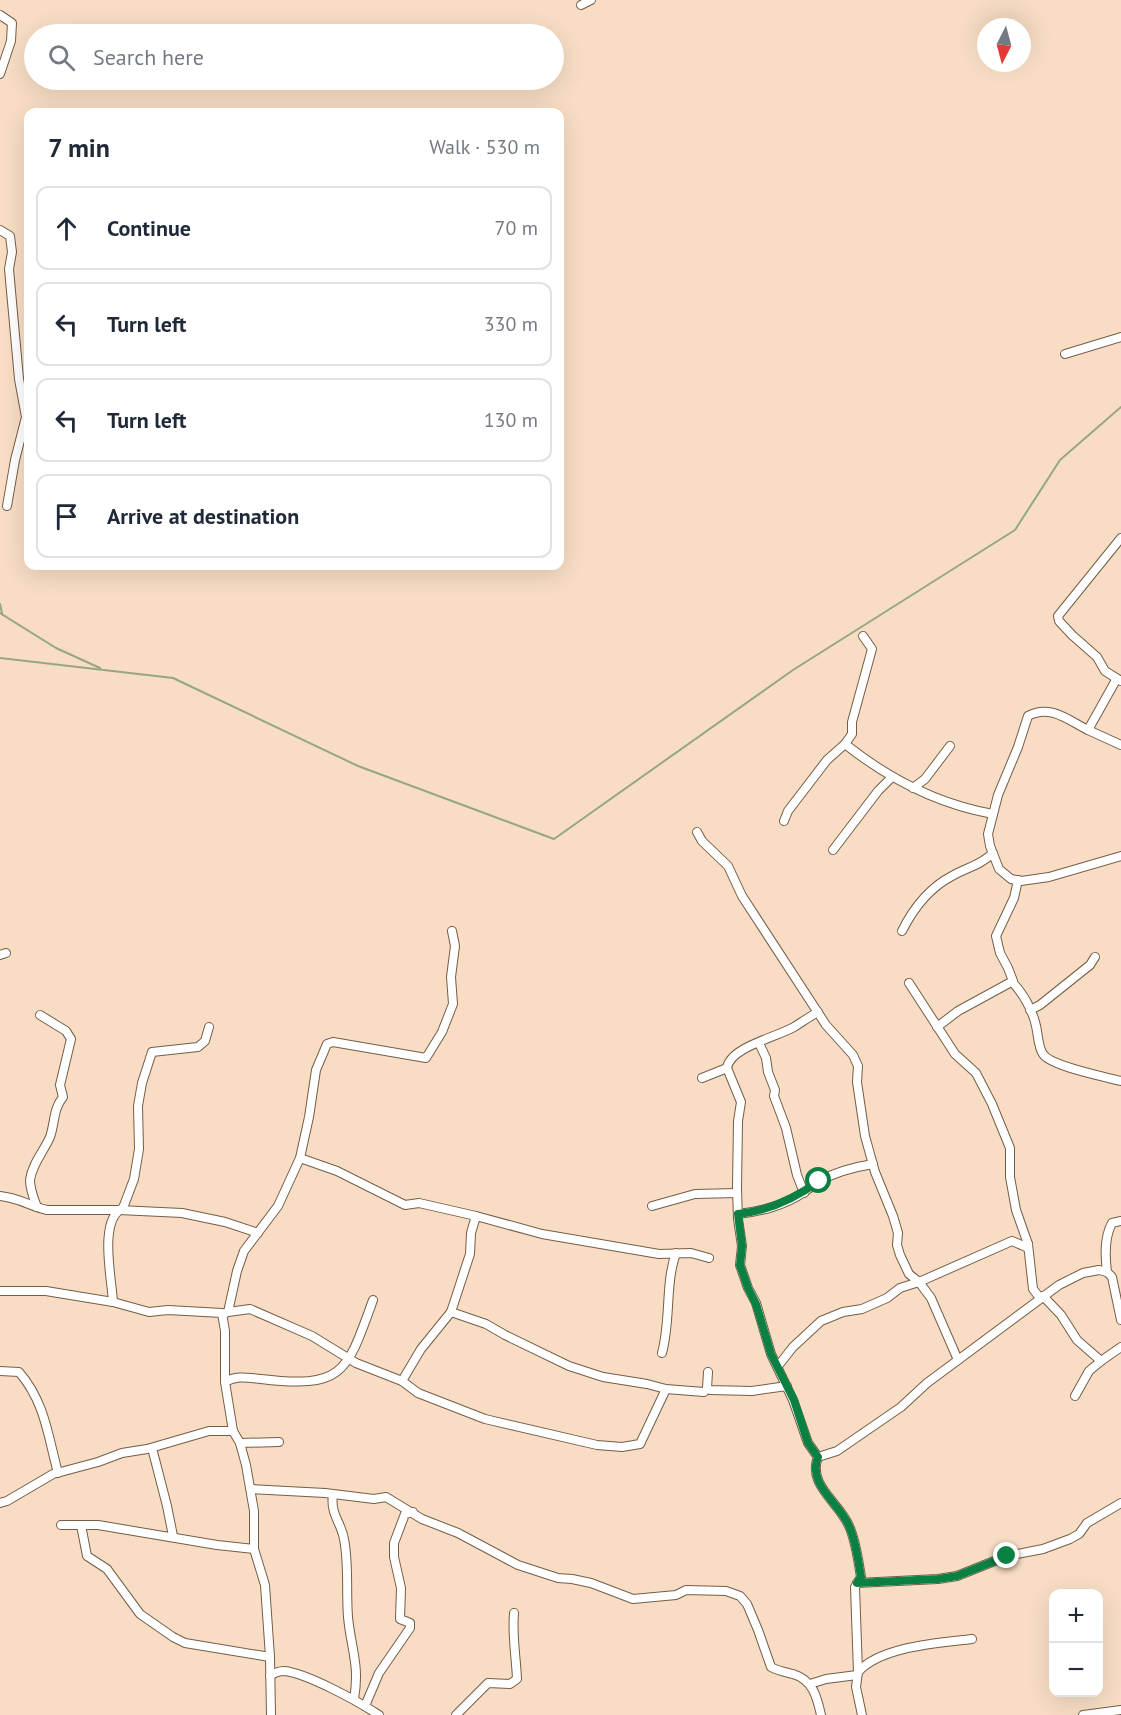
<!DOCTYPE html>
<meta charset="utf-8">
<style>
:root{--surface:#fff;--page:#f6f6f7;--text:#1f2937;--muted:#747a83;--line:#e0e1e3}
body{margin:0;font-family:"PT Sans",sans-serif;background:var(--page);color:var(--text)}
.controls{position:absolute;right:18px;bottom:18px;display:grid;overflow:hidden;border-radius:12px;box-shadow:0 6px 24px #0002}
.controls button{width:54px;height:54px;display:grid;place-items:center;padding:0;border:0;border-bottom:2px solid var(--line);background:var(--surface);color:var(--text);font:30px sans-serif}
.compass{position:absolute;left:977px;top:18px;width:54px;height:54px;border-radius:50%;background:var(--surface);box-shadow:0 6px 24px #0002;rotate:186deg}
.stop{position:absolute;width:18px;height:18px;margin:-14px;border:4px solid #0b8043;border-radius:50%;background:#fff}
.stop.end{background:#0b8043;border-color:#fff;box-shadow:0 2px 6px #0008}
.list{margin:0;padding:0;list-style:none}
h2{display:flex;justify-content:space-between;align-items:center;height:78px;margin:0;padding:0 24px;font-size:26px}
h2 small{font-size:20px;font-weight:400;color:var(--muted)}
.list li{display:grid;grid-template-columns:39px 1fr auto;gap:18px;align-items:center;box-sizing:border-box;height:84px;margin:0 12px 12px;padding:0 12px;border:2px solid var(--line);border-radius:12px}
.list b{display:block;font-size:22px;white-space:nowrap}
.list em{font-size:20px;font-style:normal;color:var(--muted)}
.icon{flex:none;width:33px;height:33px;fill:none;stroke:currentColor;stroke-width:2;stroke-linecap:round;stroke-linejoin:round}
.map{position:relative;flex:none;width:1121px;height:1715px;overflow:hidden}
.search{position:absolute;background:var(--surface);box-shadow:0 6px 24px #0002;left:24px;top:24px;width:540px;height:66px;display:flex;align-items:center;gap:15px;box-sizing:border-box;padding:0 21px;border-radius:33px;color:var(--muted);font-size:22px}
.panel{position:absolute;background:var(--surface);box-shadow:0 6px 24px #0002;left:24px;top:108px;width:540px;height:462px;border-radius:12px}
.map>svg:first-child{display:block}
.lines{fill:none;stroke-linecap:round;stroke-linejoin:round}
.stream{stroke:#95a782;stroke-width:2}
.street-casing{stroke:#745d47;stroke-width:10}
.street{stroke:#fff;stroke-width:8}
.route{stroke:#0b8043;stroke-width:8}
</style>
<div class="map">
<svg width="1121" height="1715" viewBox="0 0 1121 1715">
<rect width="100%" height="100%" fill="#f8ddc4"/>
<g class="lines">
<g class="stream">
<path d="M 0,604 L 2,613"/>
<path d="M 0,613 L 56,648 L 100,668"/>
<path d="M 0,658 L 173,678 L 358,766 L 554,839 L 793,670 L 1015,530 L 1060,460 L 1121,407"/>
</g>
<g class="street-casing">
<g id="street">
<path d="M 581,5 L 591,0"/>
<path d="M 0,15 L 12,23 L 11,41 L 0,74"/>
<path d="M 0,230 L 10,236 L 12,252 L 9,269 L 19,379 L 26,417 L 15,460 L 7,506"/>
<path d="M 1065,354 L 1121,337"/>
<path d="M 1116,680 L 1088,730 C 1068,720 1050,704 1028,716 L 1018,747 L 998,795 L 988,834 L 990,846 L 999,869 L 1011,879 L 1021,881 L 1049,877 L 1121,856"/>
<path d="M 1121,681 L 1105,671 L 1097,657 L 1072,635 L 1059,621 L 1058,616 L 1121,538"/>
<path d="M 1088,730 L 1121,745"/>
<path d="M 845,744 L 852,734 L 852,722 L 872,649 L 863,636"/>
<path d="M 913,788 L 925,779 L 950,746"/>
<path d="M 784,821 L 788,811 L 827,760 L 845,744 C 889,779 937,804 993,814"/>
<path d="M 697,832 L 702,841 L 728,866 L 742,896 L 826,1025 L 853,1055 L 858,1066 L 857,1082 L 865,1136 L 875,1172 L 893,1216 L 898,1233 L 897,1245 L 900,1255 L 909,1274 L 919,1282 L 1012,1241 L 1026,1247 L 1028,1244"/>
<path d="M 833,850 L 878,791 L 892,777"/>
<path d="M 902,931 C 913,909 929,888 952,876 C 966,868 981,865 993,853"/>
<path d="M 0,955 L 6,953"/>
<path d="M 1012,982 C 1023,993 1033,1011 1036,1026 C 1038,1034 1038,1047 1043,1054 C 1050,1066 1106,1077 1121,1081"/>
<path d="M 909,983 L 955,1054 L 976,1073 L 992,1104 L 1010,1148 L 1010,1177 L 1016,1210 L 1028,1244 L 1033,1289 L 1040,1298"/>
<path d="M 1030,1010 L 1040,1005 L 1090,965 L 1095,957"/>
<path d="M 937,1027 L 958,1011 L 1013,981 L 1008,968 L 1000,953 L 996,936 L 1014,898 L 1018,880"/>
<path d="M 759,1043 L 766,1058 L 768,1072 L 775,1090 L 774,1096 L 786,1128 L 797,1175 L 804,1193"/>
<path d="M 727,1068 C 730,1047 777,1037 794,1027 C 802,1022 809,1017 818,1012"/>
<path d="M 702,1078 L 727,1068 L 741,1102 L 738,1121 L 737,1188 L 738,1219 L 742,1246 L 740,1265 L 748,1288 L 756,1303 L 771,1354 L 793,1400 L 808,1443 L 818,1457"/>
<path d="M 300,1158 L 337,1171 L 405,1205 L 419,1203 L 476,1216"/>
<path d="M 0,1196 C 20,1198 29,1206 47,1210 L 119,1210 L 182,1213 L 225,1222 L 258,1233"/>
<path d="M 652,1206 L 695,1194 L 737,1193"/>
<path d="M 37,1207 C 34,1199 30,1190 30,1180 C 32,1164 44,1151 50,1137 C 55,1123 53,1109 63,1097 L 60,1085 L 71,1039 L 66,1031 L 40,1015"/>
<path d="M 738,1214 C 759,1212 786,1205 804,1192 C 809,1189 814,1184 819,1181 C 836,1172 854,1167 873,1164"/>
<path d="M 1107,1272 C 1105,1256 1104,1238 1112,1223 L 1121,1221"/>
<path d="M 0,1291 L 46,1291 L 113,1302 L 149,1312 L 168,1310 L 222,1313 L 225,1331 L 225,1382 L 233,1431 L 240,1443 L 246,1465 L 254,1511 L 254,1549 L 265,1585 L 270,1657 L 271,1715"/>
<path d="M 1043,1296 L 1061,1315 L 1077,1340 L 1101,1361 L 1121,1347"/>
<path d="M 113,1302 C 112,1280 98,1219 123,1208 L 134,1179 L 139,1149 L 138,1106 L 142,1083 L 152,1052 L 198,1047 L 205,1041 L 209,1027"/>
<path d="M 228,1312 L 250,1309 L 312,1336 L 356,1363 L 402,1381 L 418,1393 L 485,1419 L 597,1445 L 622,1447 L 640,1444 L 666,1389"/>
<path d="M 222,1315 L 228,1312 L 237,1271 L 244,1251 L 278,1206 L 300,1158 L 309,1117 L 316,1070 L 327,1044 L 333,1042 L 426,1058 L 442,1032 L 453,1004 L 451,977 L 455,946 L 452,931"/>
<path d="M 662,1353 C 671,1320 665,1283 676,1253"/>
<path d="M 778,1366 L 793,1347 L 821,1321 L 843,1312 L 862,1309 L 887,1298 L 900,1288 L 919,1282 L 931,1298 L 958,1360"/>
<path d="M 0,1371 L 19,1372 C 45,1402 48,1436 58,1473"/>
<path d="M 708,1372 L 707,1388 L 710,1390 L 752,1391 L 787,1386"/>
<path d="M 402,1381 L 421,1349 L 451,1312"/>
<path d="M 225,1382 C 237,1375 248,1378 261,1379 C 344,1389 347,1372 373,1300"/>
<path d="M 704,1392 L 666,1389 L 647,1384 L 603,1377 L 569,1366 L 505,1335 L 486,1324 L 451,1312 L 470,1254 L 471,1233 L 476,1216 L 542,1234 L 659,1254 L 691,1253 L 709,1258"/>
<path d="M 1075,1396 L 1089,1371 L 1101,1361"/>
<path d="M 240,1443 L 279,1442"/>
<path d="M 152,1448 L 167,1506 L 173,1536"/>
<path d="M 251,1489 L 325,1493 L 374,1499 L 386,1497 L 422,1519 L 458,1533 L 518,1565 L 558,1578 L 572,1579 L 591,1583 L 633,1599 L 676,1595 L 686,1590 L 726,1591 L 740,1596 L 747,1604 L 758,1630 L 771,1667 C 778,1671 785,1672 793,1674 C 813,1680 817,1697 821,1715"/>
<path d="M 333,1495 C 330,1514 341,1522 344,1539 C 349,1564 346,1591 348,1617 C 351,1649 360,1665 354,1699"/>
<path d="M 0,1503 L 7,1501 L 53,1474 L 98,1462 L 122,1453 L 147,1449 L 209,1431 L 233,1431"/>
<path d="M 61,1525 L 98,1525 L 217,1545 L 254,1549"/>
<path d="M 81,1525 L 87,1556 L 107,1569 L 140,1614 L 173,1637 L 185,1643 L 270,1657"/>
<path d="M 857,1583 L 938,1579 L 957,1576 L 1007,1556 L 1043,1549 L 1070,1539 L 1079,1534 L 1087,1523 L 1121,1503"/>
<path d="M 858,1672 C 881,1646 940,1643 972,1639"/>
<path d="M 270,1676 C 274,1673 279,1671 284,1671 C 307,1673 359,1702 379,1715"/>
<path d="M 810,1684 L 826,1679 L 857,1675"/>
<path d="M 365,1706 L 379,1673 L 410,1628 L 410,1623 L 400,1619 L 401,1588 L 394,1557 L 394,1543 L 405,1514 L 413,1512"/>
<path d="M 456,1715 L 488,1683 L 510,1684 L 517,1679 C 516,1656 512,1636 514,1613"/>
<path d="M 862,1715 L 856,1687 L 858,1672 L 855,1587 L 861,1577 C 858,1560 856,1541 849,1526 C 839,1502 807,1485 818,1457 L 837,1451 L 901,1407 L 927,1383 L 1059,1285 L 1083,1273 L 1099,1270 L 1107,1272 L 1112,1277 L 1121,1320"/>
<path d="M 1083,1715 L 1121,1710"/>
</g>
</g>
<use href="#street" class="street"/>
</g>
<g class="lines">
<path class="route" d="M 819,1181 C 794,1199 768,1211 738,1214 L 742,1246 L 740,1265 L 748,1288 L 756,1304 L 771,1354 L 794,1400 L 808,1443 L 818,1457 C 807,1485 839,1502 849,1526 C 856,1541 858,1560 861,1577 L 857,1583 L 938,1579 L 957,1576 L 1007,1556"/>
</g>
</svg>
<div class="controls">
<button>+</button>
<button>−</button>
</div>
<svg class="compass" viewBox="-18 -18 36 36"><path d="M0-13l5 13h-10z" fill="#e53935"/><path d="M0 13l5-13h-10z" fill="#747a83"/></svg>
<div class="stop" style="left:819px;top:1181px"></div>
<div class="stop end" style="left:1007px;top:1556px"></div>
<div class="search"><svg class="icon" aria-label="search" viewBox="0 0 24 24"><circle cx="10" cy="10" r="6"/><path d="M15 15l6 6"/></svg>Search here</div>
<section class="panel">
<h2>7 min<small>Walk · 530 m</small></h2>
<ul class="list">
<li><svg class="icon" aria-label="ahead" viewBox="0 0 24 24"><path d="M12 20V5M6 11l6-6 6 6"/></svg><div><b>Continue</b></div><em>70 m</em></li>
<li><svg class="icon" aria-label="left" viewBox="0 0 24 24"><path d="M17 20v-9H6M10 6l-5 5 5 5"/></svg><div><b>Turn left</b></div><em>330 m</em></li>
<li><svg class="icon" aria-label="left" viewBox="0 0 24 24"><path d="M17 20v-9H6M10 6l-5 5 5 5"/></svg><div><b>Turn left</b></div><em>130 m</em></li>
<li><svg class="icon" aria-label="arrive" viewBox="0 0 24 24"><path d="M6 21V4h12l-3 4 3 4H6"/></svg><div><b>Arrive at destination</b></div></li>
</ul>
</section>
</div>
